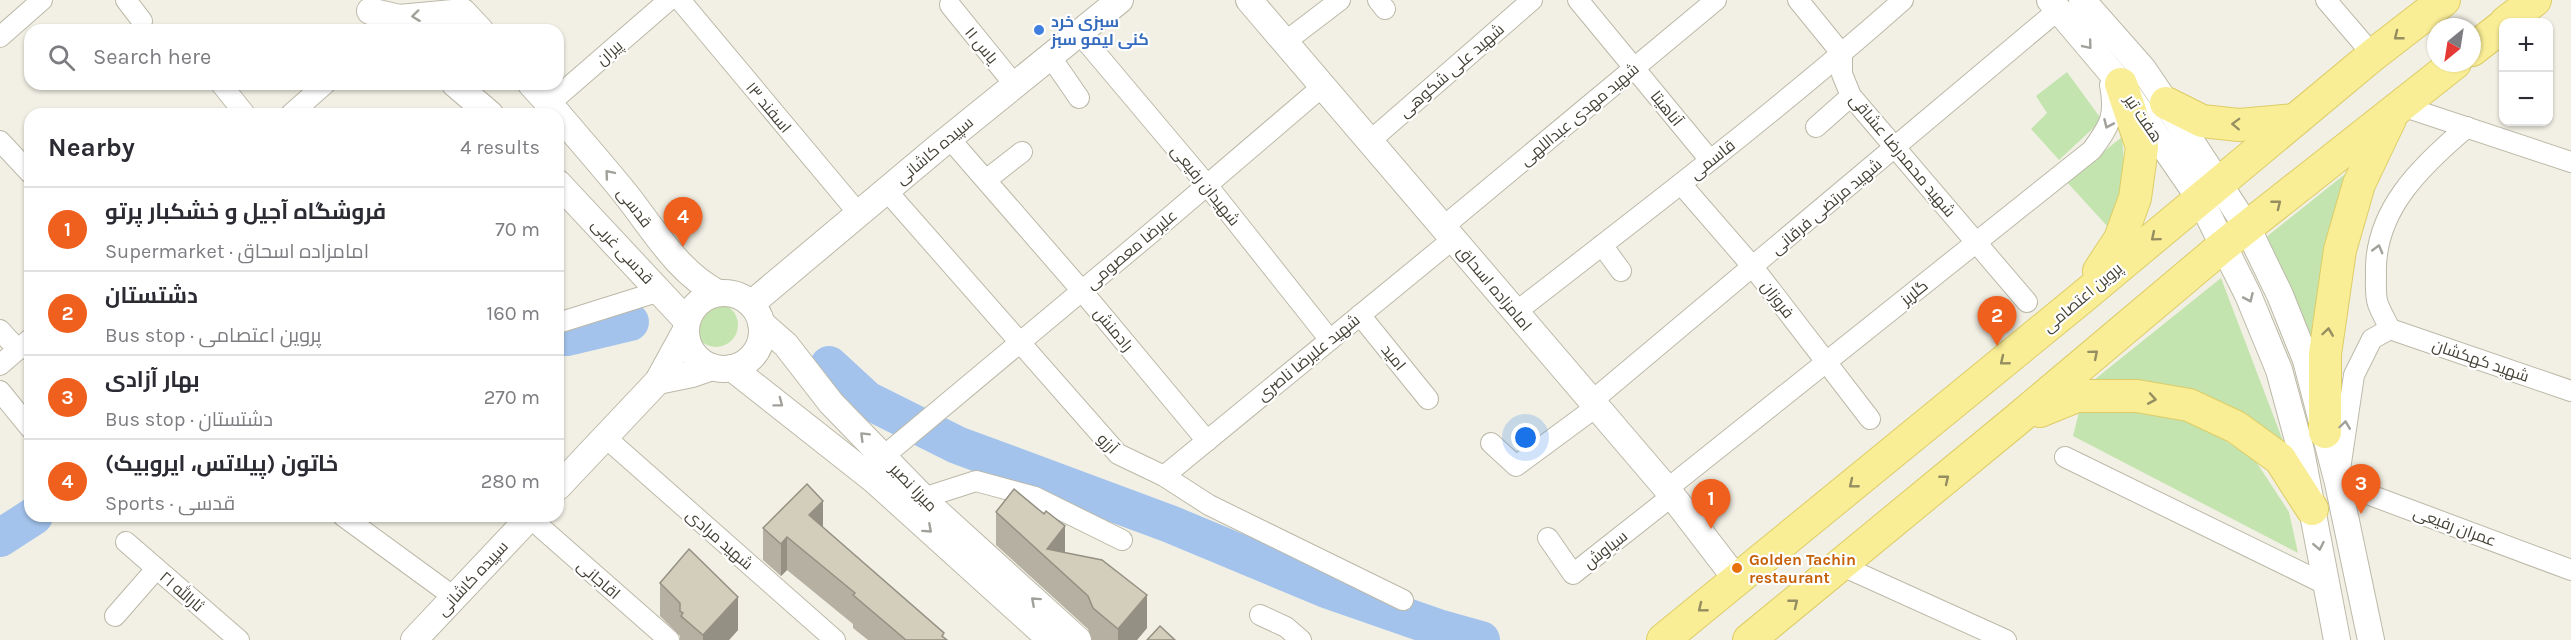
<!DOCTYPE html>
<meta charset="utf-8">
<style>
:root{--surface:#fff;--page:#f2f2f3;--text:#2b2b33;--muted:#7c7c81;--line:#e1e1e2;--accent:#ef5f1e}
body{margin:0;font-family:Karla,Cairo,sans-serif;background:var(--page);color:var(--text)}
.controls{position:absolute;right:18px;top:18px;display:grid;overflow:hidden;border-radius:12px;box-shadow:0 2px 4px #0004}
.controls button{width:54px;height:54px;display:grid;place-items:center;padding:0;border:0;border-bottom:2px solid var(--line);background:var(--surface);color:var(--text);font:30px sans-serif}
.compass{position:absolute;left:2427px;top:18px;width:54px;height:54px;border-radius:50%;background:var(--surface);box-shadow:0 2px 4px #0004;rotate:210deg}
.you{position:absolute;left:1526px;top:438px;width:21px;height:21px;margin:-15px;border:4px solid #fff;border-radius:50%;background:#1a73e8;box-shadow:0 0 0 9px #1a73e833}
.badge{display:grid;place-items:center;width:39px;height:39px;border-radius:50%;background:var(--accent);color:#fff;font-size:20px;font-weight:700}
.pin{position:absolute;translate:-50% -50px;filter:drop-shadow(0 2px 3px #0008)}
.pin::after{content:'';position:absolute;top:32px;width:21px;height:18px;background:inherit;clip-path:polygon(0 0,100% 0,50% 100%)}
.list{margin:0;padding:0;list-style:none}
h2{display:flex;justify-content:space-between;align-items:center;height:78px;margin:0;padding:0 24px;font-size:26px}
h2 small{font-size:20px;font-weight:400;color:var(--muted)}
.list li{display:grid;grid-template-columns:39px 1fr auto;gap:18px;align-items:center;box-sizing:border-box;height:84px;padding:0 24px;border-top:2px solid var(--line)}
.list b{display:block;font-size:22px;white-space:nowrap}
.list p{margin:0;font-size:20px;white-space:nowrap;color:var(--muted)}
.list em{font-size:20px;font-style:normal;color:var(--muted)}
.icon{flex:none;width:33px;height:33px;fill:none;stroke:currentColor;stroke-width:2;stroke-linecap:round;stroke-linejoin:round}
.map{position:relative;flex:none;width:2571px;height:640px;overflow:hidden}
.search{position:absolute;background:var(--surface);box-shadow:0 2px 4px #0004;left:24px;top:24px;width:540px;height:66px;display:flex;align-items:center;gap:15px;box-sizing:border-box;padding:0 21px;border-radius:18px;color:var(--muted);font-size:22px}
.panel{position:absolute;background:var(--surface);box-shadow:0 2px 4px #0004;left:24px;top:108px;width:540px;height:414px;border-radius:18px}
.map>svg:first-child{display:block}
.green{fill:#c4e4af}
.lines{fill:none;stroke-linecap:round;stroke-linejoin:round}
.river{stroke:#a3c3ec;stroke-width:38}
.minor-casing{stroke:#bcb9a8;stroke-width:22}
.tertiary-casing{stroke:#bcb9a8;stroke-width:28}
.primary-casing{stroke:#ddcd67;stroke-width:34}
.minor{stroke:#fff;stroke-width:20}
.tertiary{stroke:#fff;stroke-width:26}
.primary{stroke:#f9ed96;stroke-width:32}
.wall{fill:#b5b0a1}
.shaded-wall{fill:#949083}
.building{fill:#d3cdbb;stroke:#949083;stroke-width:1.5}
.oneway{stroke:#a2a09a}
.oneway2{stroke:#958e61}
.shop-dot{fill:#3f7fe0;stroke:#fff;stroke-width:2}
.food-dot{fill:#e8710a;stroke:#fff;stroke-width:2}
.labels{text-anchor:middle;stroke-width:4.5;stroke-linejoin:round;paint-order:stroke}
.shop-label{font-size:16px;font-weight:bold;fill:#366cbe;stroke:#fff;text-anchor:start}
.street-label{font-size:16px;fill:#444035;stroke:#fff}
.food-label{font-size:16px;font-weight:bold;fill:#c56008;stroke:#fff;text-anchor:start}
</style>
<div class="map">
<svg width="2571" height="640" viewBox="0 0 2571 640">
<rect width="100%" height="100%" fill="#f2f0e5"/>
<g class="green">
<path d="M 2067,72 L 2102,120 L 2059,160 L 2031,129 L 2047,113 L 2036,96 Z"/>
<path d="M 2122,137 L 2125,177 L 2108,227 L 2066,181 Z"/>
<path d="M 2355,166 L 2337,201 L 2312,325 L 2312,350 L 2265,238 Z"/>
<path d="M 2221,278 L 2283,441 C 2226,405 2161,379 2094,380 Z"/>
<circle cx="716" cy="325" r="22"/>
<path d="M 2126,407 L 2192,419 L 2255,460 L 2289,512 L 2298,553 L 2073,436 L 2079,412 Z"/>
</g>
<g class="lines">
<g class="river">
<path d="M 558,337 L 567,337 L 630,322"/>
<path d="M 829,365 L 867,400 L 957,445 L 1170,524 L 1326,589 L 1438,628 L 1481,640"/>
<path d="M 0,538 L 34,516"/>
</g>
<g class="minor-casing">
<g id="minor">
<path d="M 126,0 L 142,21"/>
<path d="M 680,0 L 859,214"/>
<path d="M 1378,0 L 1385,9"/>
<path d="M 1578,0 L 1710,160"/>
<path d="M 1798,0 L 1842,54 L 1842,74 L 1851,96 L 2027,302"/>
<path d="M 2326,0 L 2373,55"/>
<path d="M 950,5 L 1014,84"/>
<path d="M 1079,33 L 1207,185 L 1330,340"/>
<path d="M 0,37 L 42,0"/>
<path d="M 1285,42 L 1340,0"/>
<path d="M 1050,56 L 1079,98"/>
<path d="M 221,84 L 245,114"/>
<path d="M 549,104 L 669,0"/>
<path d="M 2402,106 L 2571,162"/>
<path d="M 291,114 L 325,84"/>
<path d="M 1816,127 L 1851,96"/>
<path d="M 2467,127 C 2421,166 2373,211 2376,276 C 2376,284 2375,296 2378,304 C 2381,312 2386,321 2390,329 L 2372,339 L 2354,375 L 2338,483 L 2571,570"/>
<path d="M 949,138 L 1082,291 L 1207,441"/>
<path d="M 0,141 L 30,173"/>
<path d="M 1370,141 L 1532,0"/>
<path d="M 986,180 L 1022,152"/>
<path d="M 1681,184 L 1753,267 L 1870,419"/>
<path d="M 886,190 L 1118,454 L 1164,476 L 1209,505 L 1403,600"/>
<path d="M 1443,227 L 1716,0"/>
<path d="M 1602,245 L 1621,271"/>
<path d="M 1516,312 C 1647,210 1779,110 1903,0"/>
<path d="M 1360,315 L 1428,399"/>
<path d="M 558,323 L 660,291"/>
<path d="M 2390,329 L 2571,391"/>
<path d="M 0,330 L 18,350"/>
<path d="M 0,365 L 30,339"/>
<path d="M 0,391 L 30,428"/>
<path d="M 1592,401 L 2058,10"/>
<path d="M 605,437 L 835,640"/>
<path d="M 1491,443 L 1516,466 L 1596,407"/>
<path d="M 884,456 L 1151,233 L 1323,86"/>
<path d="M 2065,457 L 2327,585"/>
<path d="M 1164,476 L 1453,239"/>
<path d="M 1667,489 L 2092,150 C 2110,125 2116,116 2110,85"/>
<path d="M 923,498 L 976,481 L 1035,497 L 1122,540"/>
<path d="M 343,516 L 454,597"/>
<path d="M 529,517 L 669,640"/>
<path d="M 1548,538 L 1573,574 L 1672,496"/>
<path d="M 126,542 L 239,640"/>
<path d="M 1840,565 L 2006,640"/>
<path d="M 1260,615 L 1286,627 L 1301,640"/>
<path d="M 115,616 L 156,569"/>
</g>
</g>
<g class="tertiary-casing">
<g id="tertiary">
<path d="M 1249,0 L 1667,489 L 1737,580"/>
<path d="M 2050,0 L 2121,84 L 2200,199 L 2248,295 L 2279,370 L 2301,451 L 2337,640"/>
<path d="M 2082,0 L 2143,69 L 2166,103 L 2247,227 L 2280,295 L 2306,360 L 2338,483 L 2371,640"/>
<path d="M 370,11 L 399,18 L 463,12 L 480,30"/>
<path d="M 455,84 L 490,114"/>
<path d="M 531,84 L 558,114"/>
<path d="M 558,114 C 580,140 603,166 624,192 C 653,228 677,272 718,293"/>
<path d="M 558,183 L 687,321"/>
<circle cx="724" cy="331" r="38"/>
<path d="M 751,304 L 937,148 L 1120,0"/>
<path d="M 761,323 L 786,345 L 831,403 L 937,512 L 1078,640"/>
<path d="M 732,368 L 874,480 L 1051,640"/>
<path d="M 658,381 L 692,374 L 712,367"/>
<path d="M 558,487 L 658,381 L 686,330"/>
<path d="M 414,640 L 531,516"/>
</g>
</g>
<g class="primary-casing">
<g id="primary">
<path d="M 2506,22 L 2535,0"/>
<path d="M 2472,50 L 2504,25"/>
<path d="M 2166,103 L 2202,121 L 2239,125 L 2295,120"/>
<path d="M 2099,271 L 2120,239 L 2135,198 L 2142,147 L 2121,84"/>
<path d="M 2040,411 L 2077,396 L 2137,396 L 2189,405 L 2236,427 L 2280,459 L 2312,509"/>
<path d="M 2325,432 L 2325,354 L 2340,250 L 2359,184 L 2390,119"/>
<path d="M 1663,640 L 2079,300 L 2373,55 L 2444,0"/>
<path d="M 1749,640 L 2014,422 L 2223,246 L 2455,63"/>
</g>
</g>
<use href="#minor" class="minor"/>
<use href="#tertiary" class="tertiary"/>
<use href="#primary" class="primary"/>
</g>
<g class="wall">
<path d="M 996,512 L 1065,552 L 1147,628 L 1137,640 L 1092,640 L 1088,629 L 996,545 Z"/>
<path d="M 823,527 L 944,638 L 947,640 L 868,640 L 853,628 L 853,624 L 787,570 L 781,576 L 763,560 L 763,528 Z"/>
<path d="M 660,583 L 738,630 L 729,640 L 680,640 L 680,636 L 660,616 Z"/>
</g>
<g class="shaded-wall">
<path d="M 823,501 L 823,534 L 809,515 Z"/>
<path d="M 1065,526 L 1065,559 L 1047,549 Z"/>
<path d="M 787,537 L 787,570 L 781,576 L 781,544 Z"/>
<path d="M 1147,595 L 1147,628 L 1137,640 L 1118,640 L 1118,629 Z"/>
<path d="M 738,597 L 738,630 L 729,640 L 703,640 L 703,635 Z"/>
</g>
<g class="building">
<path d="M 807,484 L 823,501 L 809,515 L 944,633 L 942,636 L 947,640 L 906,640 L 853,595 L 855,593 L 787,537 L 781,544 L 763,528 Z"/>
<path d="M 1014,489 L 1044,514 L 1046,511 L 1065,526 L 1047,549 L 1102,560 L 1147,595 L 1118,629 L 1093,608 L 1088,596 L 996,512 Z"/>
<path d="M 689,549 L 738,597 L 703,635 L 681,616 L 683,613 L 680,611 L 680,603 L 660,583 Z"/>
<path d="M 1160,626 L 1175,640 L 1147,640 Z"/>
</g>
<defs><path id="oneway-chevron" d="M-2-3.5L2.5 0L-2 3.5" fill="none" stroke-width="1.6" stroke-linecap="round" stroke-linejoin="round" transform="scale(1.5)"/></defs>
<g class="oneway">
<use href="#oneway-chevron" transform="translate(416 16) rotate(173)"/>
<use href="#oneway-chevron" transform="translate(2088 45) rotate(50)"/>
<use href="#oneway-chevron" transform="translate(2108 124) rotate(114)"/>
<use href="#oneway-chevron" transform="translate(609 174) rotate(-130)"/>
<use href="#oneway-chevron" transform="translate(2378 249) rotate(-75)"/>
<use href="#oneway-chevron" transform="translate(2249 298) rotate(66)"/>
<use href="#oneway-chevron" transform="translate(779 403) rotate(37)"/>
<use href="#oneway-chevron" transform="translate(2345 425) rotate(-82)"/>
<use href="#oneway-chevron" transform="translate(864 436) rotate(-135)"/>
<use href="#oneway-chevron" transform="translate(928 529) rotate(42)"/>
<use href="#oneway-chevron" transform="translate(2319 546) rotate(79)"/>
<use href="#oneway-chevron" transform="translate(1035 601) rotate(-138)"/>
</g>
<g class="oneway2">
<use href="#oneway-chevron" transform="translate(2398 36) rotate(142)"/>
<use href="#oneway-chevron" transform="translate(2236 124) rotate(-178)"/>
<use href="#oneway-chevron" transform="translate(2277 204) rotate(-38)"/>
<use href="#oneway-chevron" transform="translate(2155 237) rotate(140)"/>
<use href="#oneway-chevron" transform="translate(2328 332) rotate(-82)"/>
<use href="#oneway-chevron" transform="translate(2094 354) rotate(-40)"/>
<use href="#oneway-chevron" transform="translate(2004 361) rotate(141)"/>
<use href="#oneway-chevron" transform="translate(2152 399) rotate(10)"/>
<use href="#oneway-chevron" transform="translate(1945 479) rotate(-39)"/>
<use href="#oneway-chevron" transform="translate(1853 484) rotate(141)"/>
<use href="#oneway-chevron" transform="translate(1794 603) rotate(-39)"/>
<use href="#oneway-chevron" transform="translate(1702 608) rotate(141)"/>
</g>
<circle class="shop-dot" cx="1039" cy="30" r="6"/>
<circle class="food-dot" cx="1737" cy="568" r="6"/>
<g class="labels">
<g class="shop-label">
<text x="1051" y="27">سبزی خرد<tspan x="1051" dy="18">کنی لیمو سبز</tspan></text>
</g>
<g class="street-label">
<text transform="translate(982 45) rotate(51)" y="6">یاس ۱۱</text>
<text transform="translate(609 52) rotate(-41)" y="6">پیران</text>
<text transform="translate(1451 70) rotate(-41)" y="6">شهید علی شکوهی</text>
<text transform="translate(769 107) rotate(50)" y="6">اسفند ۱۳</text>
<text transform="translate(1667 108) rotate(51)" y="6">آناهیتا</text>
<text transform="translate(1579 114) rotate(-40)" y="6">شهید مهدی عبداللهی</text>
<text transform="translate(2144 118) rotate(56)" y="6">هفت تیر</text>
<text transform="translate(934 150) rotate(-40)" y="6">سپیده کاشانی</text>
<text transform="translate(1903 155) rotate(50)" y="6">شهید محمدرضا عشاقی</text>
<text transform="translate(1712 159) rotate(-39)" y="6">قاسمی</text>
<text transform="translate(1206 185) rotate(51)" y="6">شهیدان رفیعی</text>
<text transform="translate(1826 206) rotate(-40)" y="6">شهید مرتضی فرقانی</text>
<text transform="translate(635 207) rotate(52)" y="6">قدسی</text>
<text transform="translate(1131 249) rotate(-40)" y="6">علیرضا معصومی</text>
<text transform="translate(623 251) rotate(47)" y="6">قدسی غربی</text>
<text transform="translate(1495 288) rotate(50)" y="6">امامزاده اسحاق</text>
<text transform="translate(1914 292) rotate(-39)" y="6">گلریز</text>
<text transform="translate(2082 297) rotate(-40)" y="6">پروین اعتصامی</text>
<text transform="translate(1778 299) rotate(52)" y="6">فروزان</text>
<text transform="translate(1114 329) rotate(50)" y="6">رادمنش</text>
<text transform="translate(1308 357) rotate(-39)" y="6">شهید علیرضا ناصری</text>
<text transform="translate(1394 357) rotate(51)" y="6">امید</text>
<text transform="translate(2481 360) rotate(19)" y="6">شهید کهکشان</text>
<text transform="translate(1108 443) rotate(45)" y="6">آرزو</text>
<text transform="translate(914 487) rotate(46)" y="6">میرزا نصیر</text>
<text transform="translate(2455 526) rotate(20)" y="6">عمران رفیعی</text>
<text transform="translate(720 539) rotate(41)" y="6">شهید مرادی</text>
<text transform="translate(1605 549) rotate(-38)" y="6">سیاوش</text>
<text transform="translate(472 578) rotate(-47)" y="6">سپیده کاشانی</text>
<text transform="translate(599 579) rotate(41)" y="6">اقاجانی</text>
<text transform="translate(182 591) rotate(41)" y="6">ثارالله ۲۱</text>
</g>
<g class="food-label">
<text x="1749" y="565">Golden Tachin<tspan x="1749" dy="18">restaurant</tspan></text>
</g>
</g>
</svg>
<div class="controls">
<button>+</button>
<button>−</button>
</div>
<svg class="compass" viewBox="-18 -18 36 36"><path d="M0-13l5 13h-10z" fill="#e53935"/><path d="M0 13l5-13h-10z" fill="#7c7c81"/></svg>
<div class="you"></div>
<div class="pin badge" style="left:1711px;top:529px">1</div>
<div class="pin badge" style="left:1997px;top:346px">2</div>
<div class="pin badge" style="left:2361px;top:514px">3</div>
<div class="pin badge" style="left:683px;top:247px">4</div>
<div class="search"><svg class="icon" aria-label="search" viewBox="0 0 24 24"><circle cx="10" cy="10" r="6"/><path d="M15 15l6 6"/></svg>Search here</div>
<section class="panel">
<h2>Nearby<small>4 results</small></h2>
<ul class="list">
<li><span class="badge">1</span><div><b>فروشگاه آجیل و خشکبار پرتو</b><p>Supermarket · امامزاده اسحاق</p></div><em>70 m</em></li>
<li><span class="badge">2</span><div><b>دشتستان</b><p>Bus stop · پروین اعتصامی</p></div><em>160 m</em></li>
<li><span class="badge">3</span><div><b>بهار آزادی</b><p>Bus stop · دشتستان</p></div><em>270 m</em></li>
<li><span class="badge">4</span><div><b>خاتون (پیلاتس، ایروبیک)</b><p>Sports · قدسی</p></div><em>280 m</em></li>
</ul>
</section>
</div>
